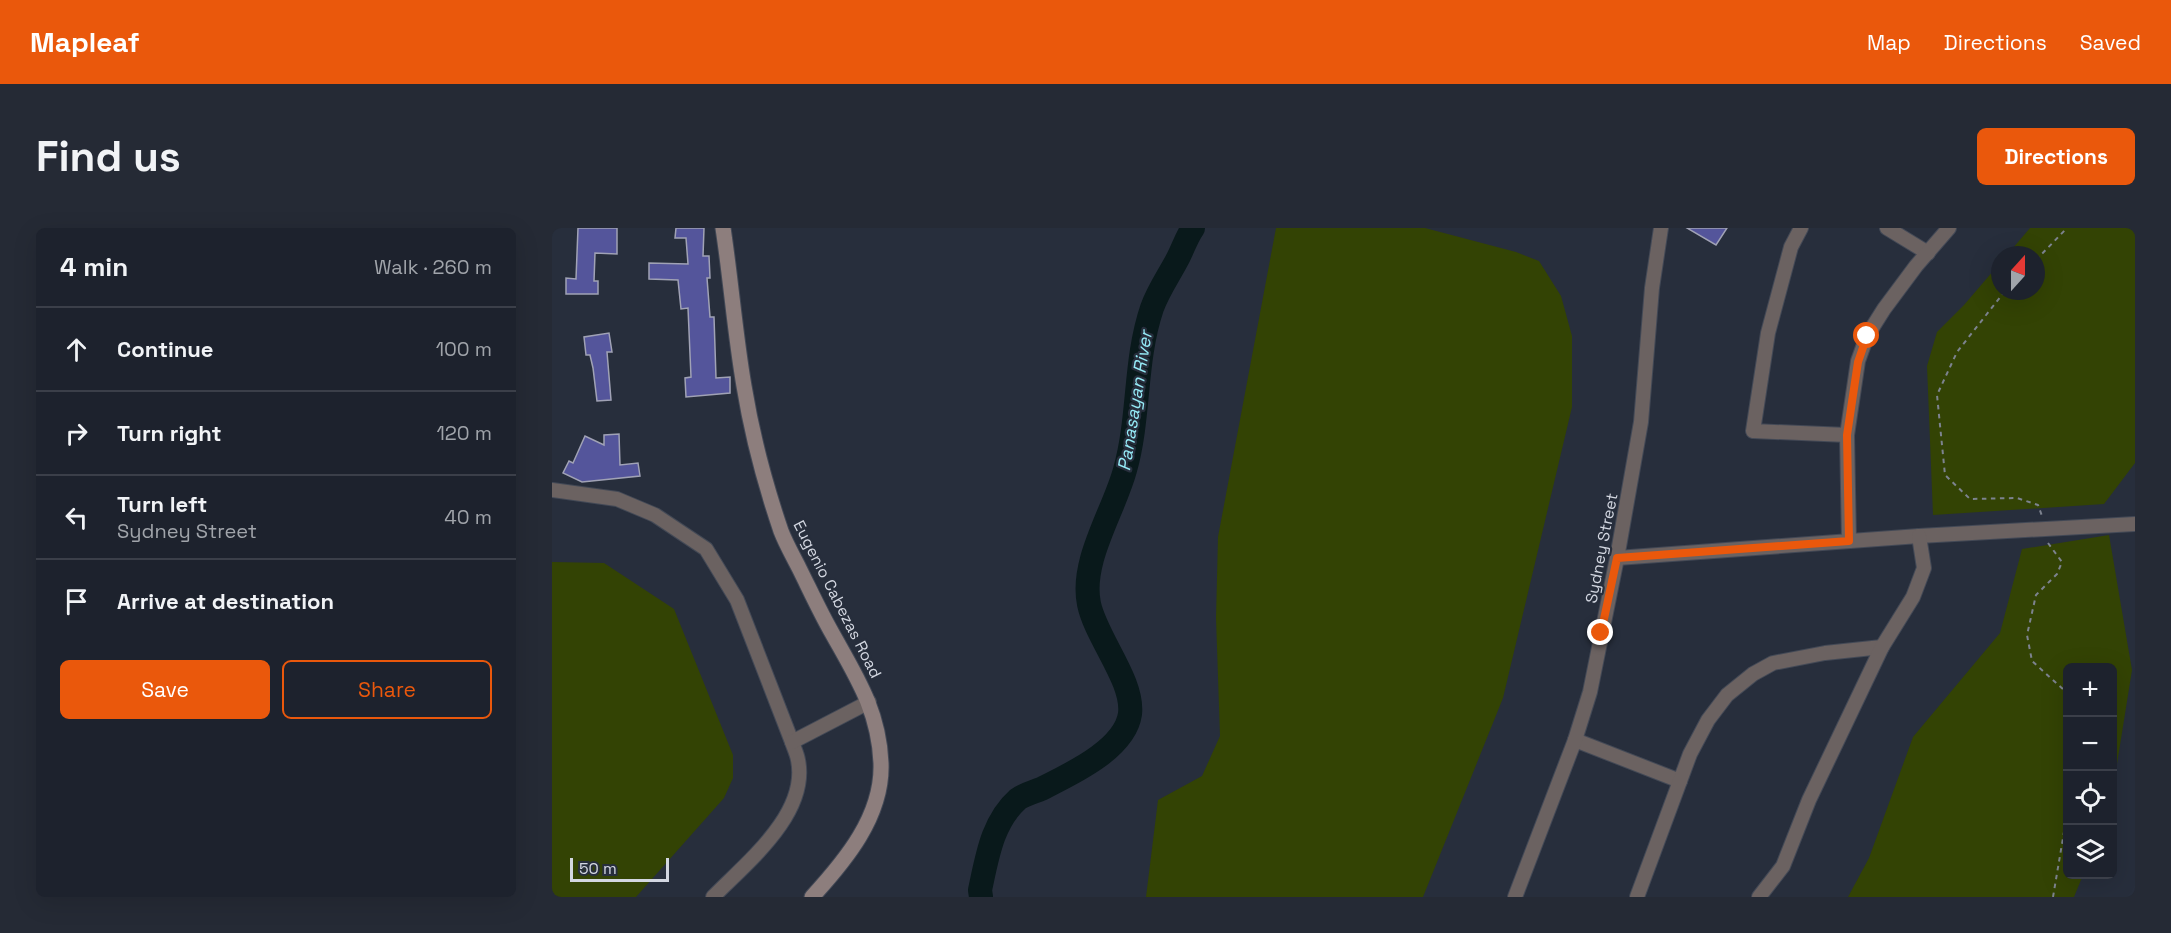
<!DOCTYPE html>
<meta charset="utf-8">
<style>
:root{--surface:#1d222d;--page:#252a35;--text:#f1f3f6;--muted:#a0a4aa;--line:#3b3f49;--accent:#ea580c}
body{margin:0;font-family:"Space Grotesk",sans-serif;background:var(--page);color:var(--text)}
.controls{position:absolute;right:18px;bottom:18px;display:grid;overflow:hidden;border-radius:9px;box-shadow:0 6px 24px #0002}
.controls button{width:54px;height:54px;display:grid;place-items:center;padding:0;border:0;border-bottom:2px solid var(--line);background:var(--surface);color:var(--text);font:30px sans-serif}
.compass{position:absolute;left:1439px;top:18px;width:54px;height:54px;border-radius:50%;background:var(--surface);box-shadow:0 6px 24px #0002;rotate:21deg}
.scale{position:absolute;left:18px;bottom:15px;width:99px;box-sizing:border-box;padding-left:6px;border:3px solid #d3d7e1;border-top:0;font-size:16px;line-height:21px;white-space:nowrap;color:#d3d7e1;-webkit-text-stroke:4px #272e3c;paint-order:stroke}
.stop{position:absolute;width:18px;height:18px;margin:-14px;border:4px solid #ea580c;border-radius:50%;background:#fff}
.stop.end{background:#ea580c;border-color:#fff;box-shadow:0 2px 6px #0008}
.list{margin:0;padding:0;list-style:none}
h2{display:flex;justify-content:space-between;align-items:center;height:78px;margin:0;padding:0 24px;font-size:26px}
h2 small{font-size:20px;font-weight:400;color:var(--muted)}
.list li{display:grid;grid-template-columns:39px 1fr auto;gap:18px;align-items:center;box-sizing:border-box;height:84px;padding:0 24px;border-top:2px solid var(--line)}
.list b{display:block;font-size:22px;white-space:nowrap}
.list p{margin:0;font-size:20px;white-space:nowrap;color:var(--muted)}
.list em{font-size:20px;font-style:normal;color:var(--muted)}
.actions{display:flex;gap:12px;padding:18px 24px}
.actions a{flex:1;padding:14px 0;border:2px solid var(--accent);border-radius:9px;text-align:center;font-size:21px;color:var(--accent)}
.actions .main{background:var(--accent);color:#fff}
.icon{flex:none;width:33px;height:33px;fill:none;stroke:currentColor;stroke-width:2;stroke-linecap:round;stroke-linejoin:round}
.map{position:relative;flex:none;width:1583px;height:669px;overflow:hidden;border-radius:9px}
header{display:flex;align-items:center;gap:36px;box-sizing:border-box;height:84px;padding:0 30px;background:var(--accent);color:#fff}
header strong{font-size:28px}
nav{display:flex;gap:33px;margin-inline-start:auto;font-size:21px}
.intro{display:flex;align-items:center;justify-content:space-between;box-sizing:border-box;height:144px;padding:0 36px}
h1{margin:0;font-size:42px}
.button{padding:15px 27px;border-radius:9px;background:var(--accent);color:#fff;font-size:21px;font-weight:700}
main{display:flex;gap:36px;padding:0 36px}
aside{flex:1;background:var(--surface);border-radius:9px;box-shadow:0 6px 24px #0002}
.map>svg:first-child{display:block}
.green{fill:#334304}
.lines{fill:none;stroke-linecap:round;stroke-linejoin:round}
.river{stroke:#09191b;stroke-width:24}
.building{fill:#54559b;stroke:#a0a2b5;stroke-width:1.5}
.street-casing{stroke:#434956;stroke-width:16}
.secondary-casing{stroke:#434956;stroke-width:17}
.path{stroke:#7d838f;stroke-width:2;stroke-dasharray:4.5 4.5;stroke-linecap:butt}
.street{stroke:#6b6261;stroke-width:14}
.secondary{stroke:#8d7e7d;stroke-width:15}
.route{stroke:#ea580c;stroke-width:8}
.labels{text-anchor:middle;stroke-width:4.5;stroke-linejoin:round;paint-order:stroke}
.street-label{font-size:16px;fill:#d3d7e1;stroke:#272e3c}
.water-label{font-size:18px;font-style:italic;fill:#95ebf7;stroke:#272e3c}
</style>
<header>
<strong>Mapleaf</strong>
<nav><a>Map</a><a>Directions</a><a>Saved</a></nav>
</header>
<div class="intro"><h1>Find us</h1><a class="button">Directions</a></div>
<main>
<aside>
<h2>4 min<small>Walk · 260 m</small></h2>
<ul class="list">
<li><svg class="icon" aria-label="ahead" viewBox="0 0 24 24"><path d="M12 20V5M6 11l6-6 6 6"/></svg><div><b>Continue</b></div><em>100 m</em></li>
<li><svg class="icon" aria-label="right" viewBox="0 0 24 24"><path d="M7 20v-9h11M14 6l5 5-5 5"/></svg><div><b>Turn right</b></div><em>120 m</em></li>
<li><svg class="icon" aria-label="left" viewBox="0 0 24 24"><path d="M17 20v-9H6M10 6l-5 5 5 5"/></svg><div><b>Turn left</b><p>Sydney Street</p></div><em>40 m</em></li>
<li><svg class="icon" aria-label="arrive" viewBox="0 0 24 24"><path d="M6 21V4h12l-3 4 3 4H6"/></svg><div><b>Arrive at destination</b></div></li>
</ul>
<div class="actions"><a class="main">Save</a><a>Share</a></div>
</aside>
<div class="map">
<svg width="1583" height="669" viewBox="0 0 1583 669">
<rect width="100%" height="100%" fill="#272e3c"/>
<g class="green">
<path d="M 724,0 L 873,0 L 964,24 L 987,33 L 1009,68 L 1020,108 L 1020,179 L 951,470 L 871,669 L 594,669 L 606,572 L 650,548 L 668,508 L 664,390 L 666,309 Z"/>
<path d="M 1478,0 L 1583,0 L 1583,235 L 1552,276 L 1381,287 L 1375,138 L 1385,104 L 1412,77 L 1448,35 L 1448,63 L 1484,63 L 1484,27 L 1455,27 Z"/>
<path d="M 1557,307 L 1580,442 L 1561,561 L 1560,440 L 1516,440 L 1516,646 L 1531,647 L 1522,669 L 1296,669 L 1317,630 L 1361,509 L 1448,405 L 1470,321 Z"/>
<path d="M 0,334 L 52,335 L 122,381 L 181,527 L 181,550 L 172,570 L 84,669 L 0,669 Z"/>
</g>
<g class="lines">
<path class="river" d="M 429,669 L 428,662 C 435,630 440,594 466,571 C 474,565 487,563 495,558 C 523,544 573,520 578,486 C 582,453 544,410 537,376 C 528,333 562,283 573,242 C 588,189 582,133 600,80 C 606,63 616,49 625,32 C 631,21 634,10 641,0"/>
</g>
<g class="building">
<path d="M 26,0 L 65,0 L 65,26 L 43,25 L 42,53 L 46,53 L 46,66 L 14,66 L 14,50 L 24,51 Z"/>
<path d="M 124,0 L 152,0 L 151,28 L 157,28 L 158,50 L 155,50 L 158,89 L 162,89 L 164,150 L 178,149 L 178,165 L 134,169 L 133,150 L 139,149 L 136,80 L 129,81 L 126,52 L 97,51 L 97,35 L 136,36 L 134,10 L 123,10 Z"/>
<path d="M 1135,0 L 1175,0 L 1164,17 Z"/>
<path d="M 57,105 L 60,124 L 55,124 L 59,172 L 45,173 L 41,140 L 38,127 L 34,127 L 32,109 Z"/>
<path d="M 67,206 L 68,237 L 86,235 L 88,248 L 30,254 L 11,245 L 17,233 L 21,235 L 33,208 L 52,217 L 52,207 Z"/>
</g>
<g class="lines">
<g class="street-casing">
<g id="street">
<path d="M 1249,0 L 1239,19 L 1216,105 L 1201,203 L 1295,207"/>
<path d="M 1335,0 L 1376,25"/>
<path d="M 0,262 L 65,271 L 103,287 L 154,321 L 185,372 L 240,514 C 242,520 245,526 246,532 C 257,586 194,635 161,669"/>
<path d="M 1297,313 L 1295,207 L 1306,133 L 1315,108 L 1332,81 L 1364,38 L 1397,0"/>
<path d="M 1065,330 L 1367,308 L 1583,296"/>
<path d="M 1023,512 L 1128,553"/>
<path d="M 240,514 L 317,474"/>
<path d="M 963,669 L 1023,512 L 1038,464 L 1065,330 L 1089,194 L 1100,60 L 1109,0"/>
<path d="M 1085,669 L 1138,526 L 1156,492 L 1175,467 L 1201,446 L 1221,435 L 1273,425 L 1330,419"/>
<path d="M 1207,669 L 1231,638 L 1257,572 L 1330,419 L 1361,369 L 1372,340 L 1367,308"/>
</g>
</g>
<g class="secondary-casing">
<path id="secondary" d="M 171,0 C 179,52 183,106 192,158 C 200,207 213,256 229,303 C 234,316 241,328 247,340 C 258,362 268,384 280,405 C 304,448 327,483 329,535 C 331,588 293,633 260,669"/>
</g>
<g class="path">
<path d="M 1484,32 L 1515,0"/>
<path d="M 1453,63 L 1405,124 L 1385,167 L 1393,247 L 1418,271 L 1465,270 L 1486,277 L 1490,288"/>
<path d="M 1496,315 L 1510,334 L 1505,346 L 1484,367 L 1475,407 L 1480,433 L 1513,463 L 1516,476"/>
<path d="M 1501,669 L 1512,604 L 1516,601"/>
</g>
<use href="#street" class="street"/>
<use href="#secondary" class="secondary"/>
</g>
<g class="lines">
<path class="route" d="M 1049,405 L 1065,330 L 1297,313 L 1295,207 L 1306,134 L 1315,108"/>
</g>
<g class="labels">
<g class="street-label">
<text transform="translate(1049 320) rotate(-79)" y="6">Sydney Street</text>
<text transform="translate(286 371) rotate(63)" y="6">Eugenio Cabezas Road</text>
</g>
<g class="water-label">
<text transform="translate(583 173) rotate(-81)" y="6">Panasayan River</text>
</g>
</g>
</svg>
<div class="controls">
<button>+</button>
<button>−</button>
<button><svg class="icon" aria-label="locate" viewBox="0 0 24 24"><circle cx="12" cy="12" r="6"/><path d="M12 2v4M12 18v4M2 12h4M18 12h4"/></svg></button>
<button><svg class="icon" aria-label="layers" viewBox="0 0 24 24"><path d="M12 4l9 5-9 5-9-5zM3 14l9 5 9-5"/></svg></button>
</div>
<svg class="compass" viewBox="-18 -18 36 36"><path d="M0-13l5 13h-10z" fill="#e53935"/><path d="M0 13l5-13h-10z" fill="#a0a4aa"/></svg>
<div class="scale">50 m</div>
<div class="stop" style="left:1315px;top:108px"></div>
<div class="stop end" style="left:1049px;top:405px"></div>
</div>
</main>
